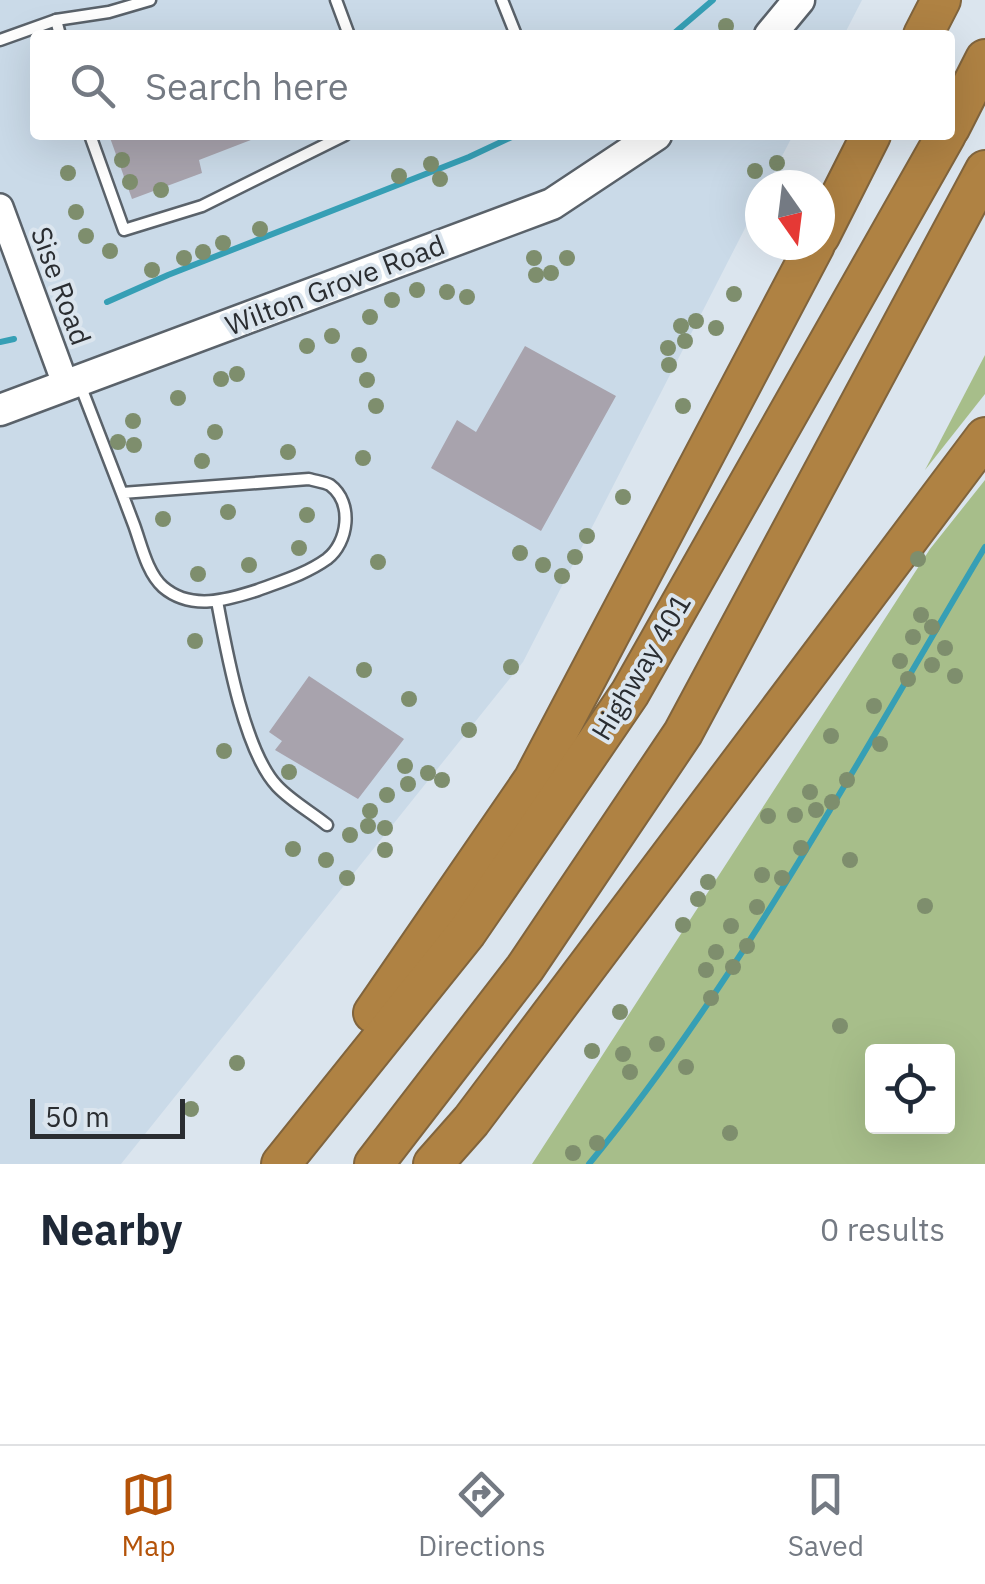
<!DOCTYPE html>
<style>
:root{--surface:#fff;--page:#f2f2f3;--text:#1f2937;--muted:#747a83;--line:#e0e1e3;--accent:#b45309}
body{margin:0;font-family:"IBM Plex Sans",sans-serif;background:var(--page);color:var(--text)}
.controls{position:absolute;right:30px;bottom:30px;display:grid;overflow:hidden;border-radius:10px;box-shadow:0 10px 40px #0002}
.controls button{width:90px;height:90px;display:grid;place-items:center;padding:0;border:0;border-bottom:2px solid var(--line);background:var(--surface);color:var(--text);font:50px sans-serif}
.compass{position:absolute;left:745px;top:170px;width:90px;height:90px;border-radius:50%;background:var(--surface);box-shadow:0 10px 40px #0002;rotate:166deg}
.scale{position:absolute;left:30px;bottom:25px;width:155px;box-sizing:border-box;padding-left:10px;border:5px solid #2a2d31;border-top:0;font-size:28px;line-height:35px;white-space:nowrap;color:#2a2d31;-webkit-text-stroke:8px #dbe5ee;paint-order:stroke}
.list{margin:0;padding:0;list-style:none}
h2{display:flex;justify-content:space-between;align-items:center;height:130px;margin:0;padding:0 40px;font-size:42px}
h2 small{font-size:32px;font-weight:400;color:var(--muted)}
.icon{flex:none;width:55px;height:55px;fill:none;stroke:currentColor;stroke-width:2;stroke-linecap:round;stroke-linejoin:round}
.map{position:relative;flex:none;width:985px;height:1164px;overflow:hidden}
.search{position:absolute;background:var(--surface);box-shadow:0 10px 40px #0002;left:30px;right:30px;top:30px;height:110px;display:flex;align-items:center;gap:25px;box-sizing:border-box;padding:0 35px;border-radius:10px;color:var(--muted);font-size:38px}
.sheet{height:280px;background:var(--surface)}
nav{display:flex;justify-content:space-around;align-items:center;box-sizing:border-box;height:140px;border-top:2px solid var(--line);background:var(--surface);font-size:28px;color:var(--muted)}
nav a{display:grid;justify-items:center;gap:5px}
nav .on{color:var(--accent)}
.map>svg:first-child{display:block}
.built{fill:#cadae8}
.green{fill:#a7be8a;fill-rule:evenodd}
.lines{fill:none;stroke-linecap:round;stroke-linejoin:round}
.stream{stroke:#369fb5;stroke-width:6}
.building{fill:#a8a3ad}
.service-casing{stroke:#5a626a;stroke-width:15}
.tertiary-casing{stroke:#5a626a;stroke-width:30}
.secondary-casing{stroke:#5a626a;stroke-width:35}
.motorway-casing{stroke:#80643d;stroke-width:42}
.service{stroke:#fff;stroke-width:10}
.tertiary{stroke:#fff;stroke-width:25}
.secondary{stroke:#fff;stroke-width:30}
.motorway{stroke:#af8243;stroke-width:38}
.tree{fill:#7e8e6d}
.labels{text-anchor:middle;stroke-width:8;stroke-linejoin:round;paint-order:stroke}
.street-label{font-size:28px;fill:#2a2d31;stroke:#dbe5ee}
</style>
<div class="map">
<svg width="985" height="1164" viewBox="0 0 985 1164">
<rect width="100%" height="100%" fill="#dbe5ee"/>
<path class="built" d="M 0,0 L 862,0 L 844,35 L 35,35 L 35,135 L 793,135 L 767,185 L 760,185 L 760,199 L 523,662 L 121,1164 L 0,1164 Z"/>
<g class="green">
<path d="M 985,355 L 985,394 L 925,470 Z"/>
<path d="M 985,480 L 985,1164 L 532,1164 L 930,549 ZM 872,1052 L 948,1052 L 948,1126 L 872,1126 Z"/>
</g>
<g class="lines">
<g class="stream">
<path d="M 672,35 L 713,0"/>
<path d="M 107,302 L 168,275 L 469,157 L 516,135"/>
<path d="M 0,342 L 14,339"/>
<path d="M 589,1164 C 741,979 862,753 985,547"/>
</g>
</g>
<g class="building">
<path d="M 109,135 L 264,135 L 199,160 L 202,173 L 132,199 Z"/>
<path d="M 525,346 L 616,396 L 541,531 L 431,468 L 457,420 L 476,432 Z"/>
<path d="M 309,676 L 404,739 L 358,799 L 275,750 L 282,741 L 269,732 Z"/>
</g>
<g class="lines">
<g class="service-casing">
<g id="service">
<path d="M 336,0 L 349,35"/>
<path d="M 502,0 L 516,35"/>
<path d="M 56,20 L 60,35"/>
<path d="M 0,40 L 56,20 L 109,12 L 150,0"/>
<path d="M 90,135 L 124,230 L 202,206 L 345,135"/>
<path d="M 79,382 C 97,429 116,477 134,525 C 141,544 147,573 163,587 C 191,611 227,600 258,590 C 282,581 306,574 327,559 C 348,543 354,503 330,485 C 325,482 315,481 309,479 L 122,493"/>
<path d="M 217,601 C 226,649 244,751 277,786 C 291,801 311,812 327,825"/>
</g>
</g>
<g class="tertiary-casing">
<path id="tertiary" d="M 0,207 L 66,386"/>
</g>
<g class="secondary-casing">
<g id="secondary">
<path d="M 770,35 L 799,0"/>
<path d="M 0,410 L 552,204 L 656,135"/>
</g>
</g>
<g class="motorway-casing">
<g id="motorway">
<path d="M 923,35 L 941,0"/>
<path d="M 950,128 L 985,59"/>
<path d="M 820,236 L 871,135"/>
<path d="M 373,1013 L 533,780 L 815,245"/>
<path d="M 281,1164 L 467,932 L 630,693 L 946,135"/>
<path d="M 374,1164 L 525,968 L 683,733 L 985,170"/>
<path d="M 433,1164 L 471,1121 L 985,437"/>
</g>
</g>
<use href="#service" class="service"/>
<use href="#tertiary" class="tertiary"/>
<use href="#secondary" class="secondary"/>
<use href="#motorway" class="motorway"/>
</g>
<g class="tree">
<circle cx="726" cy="26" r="8"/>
<circle cx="122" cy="160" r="8"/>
<circle cx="777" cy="163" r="8"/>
<circle cx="431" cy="164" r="8"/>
<circle cx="755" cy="171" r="8"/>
<circle cx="68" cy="173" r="8"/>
<circle cx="399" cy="176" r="8"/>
<circle cx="440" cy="179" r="8"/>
<circle cx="130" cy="182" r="8"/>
<circle cx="161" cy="190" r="8"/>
<circle cx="76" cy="212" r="8"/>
<circle cx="260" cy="229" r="8"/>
<circle cx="86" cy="236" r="8"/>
<circle cx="223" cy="243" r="8"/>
<circle cx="110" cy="251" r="8"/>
<circle cx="203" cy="252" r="8"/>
<circle cx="184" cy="258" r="8"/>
<circle cx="534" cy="258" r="8"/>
<circle cx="567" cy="258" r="8"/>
<circle cx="152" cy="270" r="8"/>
<circle cx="551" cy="273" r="8"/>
<circle cx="536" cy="275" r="8"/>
<circle cx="417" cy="290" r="8"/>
<circle cx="447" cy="292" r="8"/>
<circle cx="734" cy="294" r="8"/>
<circle cx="467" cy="297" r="8"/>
<circle cx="392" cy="300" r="8"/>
<circle cx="370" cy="317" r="8"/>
<circle cx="696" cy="321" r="8"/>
<circle cx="681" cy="326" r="8"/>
<circle cx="716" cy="328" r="8"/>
<circle cx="332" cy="336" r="8"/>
<circle cx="685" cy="341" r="8"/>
<circle cx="307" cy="346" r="8"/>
<circle cx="668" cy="348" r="8"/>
<circle cx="359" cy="355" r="8"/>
<circle cx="669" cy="365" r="8"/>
<circle cx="237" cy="374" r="8"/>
<circle cx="221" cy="379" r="8"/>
<circle cx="367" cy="380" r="8"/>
<circle cx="178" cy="398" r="8"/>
<circle cx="376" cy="406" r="8"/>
<circle cx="683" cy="406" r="8"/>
<circle cx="133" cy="421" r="8"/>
<circle cx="215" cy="432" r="8"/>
<circle cx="118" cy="442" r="8"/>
<circle cx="134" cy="445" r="8"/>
<circle cx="288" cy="452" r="8"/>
<circle cx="363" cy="458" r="8"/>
<circle cx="202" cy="461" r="8"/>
<circle cx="623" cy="497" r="8"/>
<circle cx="228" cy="512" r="8"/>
<circle cx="307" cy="515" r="8"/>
<circle cx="163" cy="519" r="8"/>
<circle cx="587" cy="536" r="8"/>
<circle cx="299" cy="548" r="8"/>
<circle cx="520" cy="553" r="8"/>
<circle cx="575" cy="557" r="8"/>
<circle cx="918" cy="559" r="8"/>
<circle cx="378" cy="562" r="8"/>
<circle cx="249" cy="565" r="8"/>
<circle cx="543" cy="565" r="8"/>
<circle cx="198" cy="574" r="8"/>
<circle cx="562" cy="576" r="8"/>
<circle cx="921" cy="615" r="8"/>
<circle cx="932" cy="627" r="8"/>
<circle cx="913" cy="637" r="8"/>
<circle cx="195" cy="641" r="8"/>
<circle cx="945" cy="648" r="8"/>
<circle cx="900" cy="661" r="8"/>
<circle cx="932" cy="665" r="8"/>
<circle cx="511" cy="667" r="8"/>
<circle cx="364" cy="670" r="8"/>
<circle cx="955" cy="676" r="8"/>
<circle cx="908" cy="679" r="8"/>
<circle cx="409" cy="699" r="8"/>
<circle cx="874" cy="706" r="8"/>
<circle cx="469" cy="730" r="8"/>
<circle cx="831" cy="736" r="8"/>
<circle cx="880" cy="744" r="8"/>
<circle cx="224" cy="751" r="8"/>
<circle cx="405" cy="766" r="8"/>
<circle cx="289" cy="772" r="8"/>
<circle cx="428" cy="773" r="8"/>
<circle cx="442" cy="780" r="8"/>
<circle cx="847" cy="780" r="8"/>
<circle cx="408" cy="784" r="8"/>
<circle cx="810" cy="792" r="8"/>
<circle cx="387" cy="795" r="8"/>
<circle cx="832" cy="802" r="8"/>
<circle cx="816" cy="810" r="8"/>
<circle cx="370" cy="811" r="8"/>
<circle cx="795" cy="815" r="8"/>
<circle cx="768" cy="816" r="8"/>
<circle cx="368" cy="826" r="8"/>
<circle cx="385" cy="828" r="8"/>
<circle cx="350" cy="835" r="8"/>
<circle cx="801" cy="848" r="8"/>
<circle cx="293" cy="849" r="8"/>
<circle cx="385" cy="850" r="8"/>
<circle cx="326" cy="860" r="8"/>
<circle cx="850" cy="860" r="8"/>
<circle cx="762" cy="875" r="8"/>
<circle cx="347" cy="878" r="8"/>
<circle cx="782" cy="878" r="8"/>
<circle cx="708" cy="882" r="8"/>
<circle cx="698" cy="899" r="8"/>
<circle cx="925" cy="906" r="8"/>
<circle cx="757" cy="907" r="8"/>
<circle cx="683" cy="925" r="8"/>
<circle cx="731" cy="926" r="8"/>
<circle cx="747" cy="946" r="8"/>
<circle cx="716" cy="952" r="8"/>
<circle cx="733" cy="967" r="8"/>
<circle cx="706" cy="970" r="8"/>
<circle cx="711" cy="998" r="8"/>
<circle cx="620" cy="1012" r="8"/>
<circle cx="840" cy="1026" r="8"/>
<circle cx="657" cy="1044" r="8"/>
<circle cx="592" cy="1051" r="8"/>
<circle cx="623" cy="1054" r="8"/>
<circle cx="237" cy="1063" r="8"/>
<circle cx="686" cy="1067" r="8"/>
<circle cx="630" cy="1072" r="8"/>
<circle cx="191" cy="1109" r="8"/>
<circle cx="730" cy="1133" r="8"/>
<circle cx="597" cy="1143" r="8"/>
<circle cx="573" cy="1153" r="8"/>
</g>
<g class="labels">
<g class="street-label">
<text transform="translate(335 285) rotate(-21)" y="10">Wilton Grove Road</text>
<text transform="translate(61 286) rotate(70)" y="10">Sise Road</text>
<text transform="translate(641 667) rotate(-59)" y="10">Highway 401</text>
</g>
</g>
</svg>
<div class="controls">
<button><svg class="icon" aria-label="locate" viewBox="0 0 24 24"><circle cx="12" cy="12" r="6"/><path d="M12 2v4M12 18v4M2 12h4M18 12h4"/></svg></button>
</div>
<svg class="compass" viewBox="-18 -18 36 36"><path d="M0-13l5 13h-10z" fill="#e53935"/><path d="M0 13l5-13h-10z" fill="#747a83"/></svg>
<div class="scale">50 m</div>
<div class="search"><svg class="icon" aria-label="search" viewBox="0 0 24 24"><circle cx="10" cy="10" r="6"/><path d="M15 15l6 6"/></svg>Search here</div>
</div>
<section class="sheet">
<h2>Nearby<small>0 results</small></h2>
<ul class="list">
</ul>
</section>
<nav>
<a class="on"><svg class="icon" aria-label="map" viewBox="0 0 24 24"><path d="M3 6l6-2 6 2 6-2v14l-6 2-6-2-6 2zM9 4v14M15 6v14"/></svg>Map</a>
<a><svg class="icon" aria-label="directions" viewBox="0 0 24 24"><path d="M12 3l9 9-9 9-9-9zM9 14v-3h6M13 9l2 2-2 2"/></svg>Directions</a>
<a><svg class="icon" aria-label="saved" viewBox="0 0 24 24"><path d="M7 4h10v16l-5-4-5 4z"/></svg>Saved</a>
</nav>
